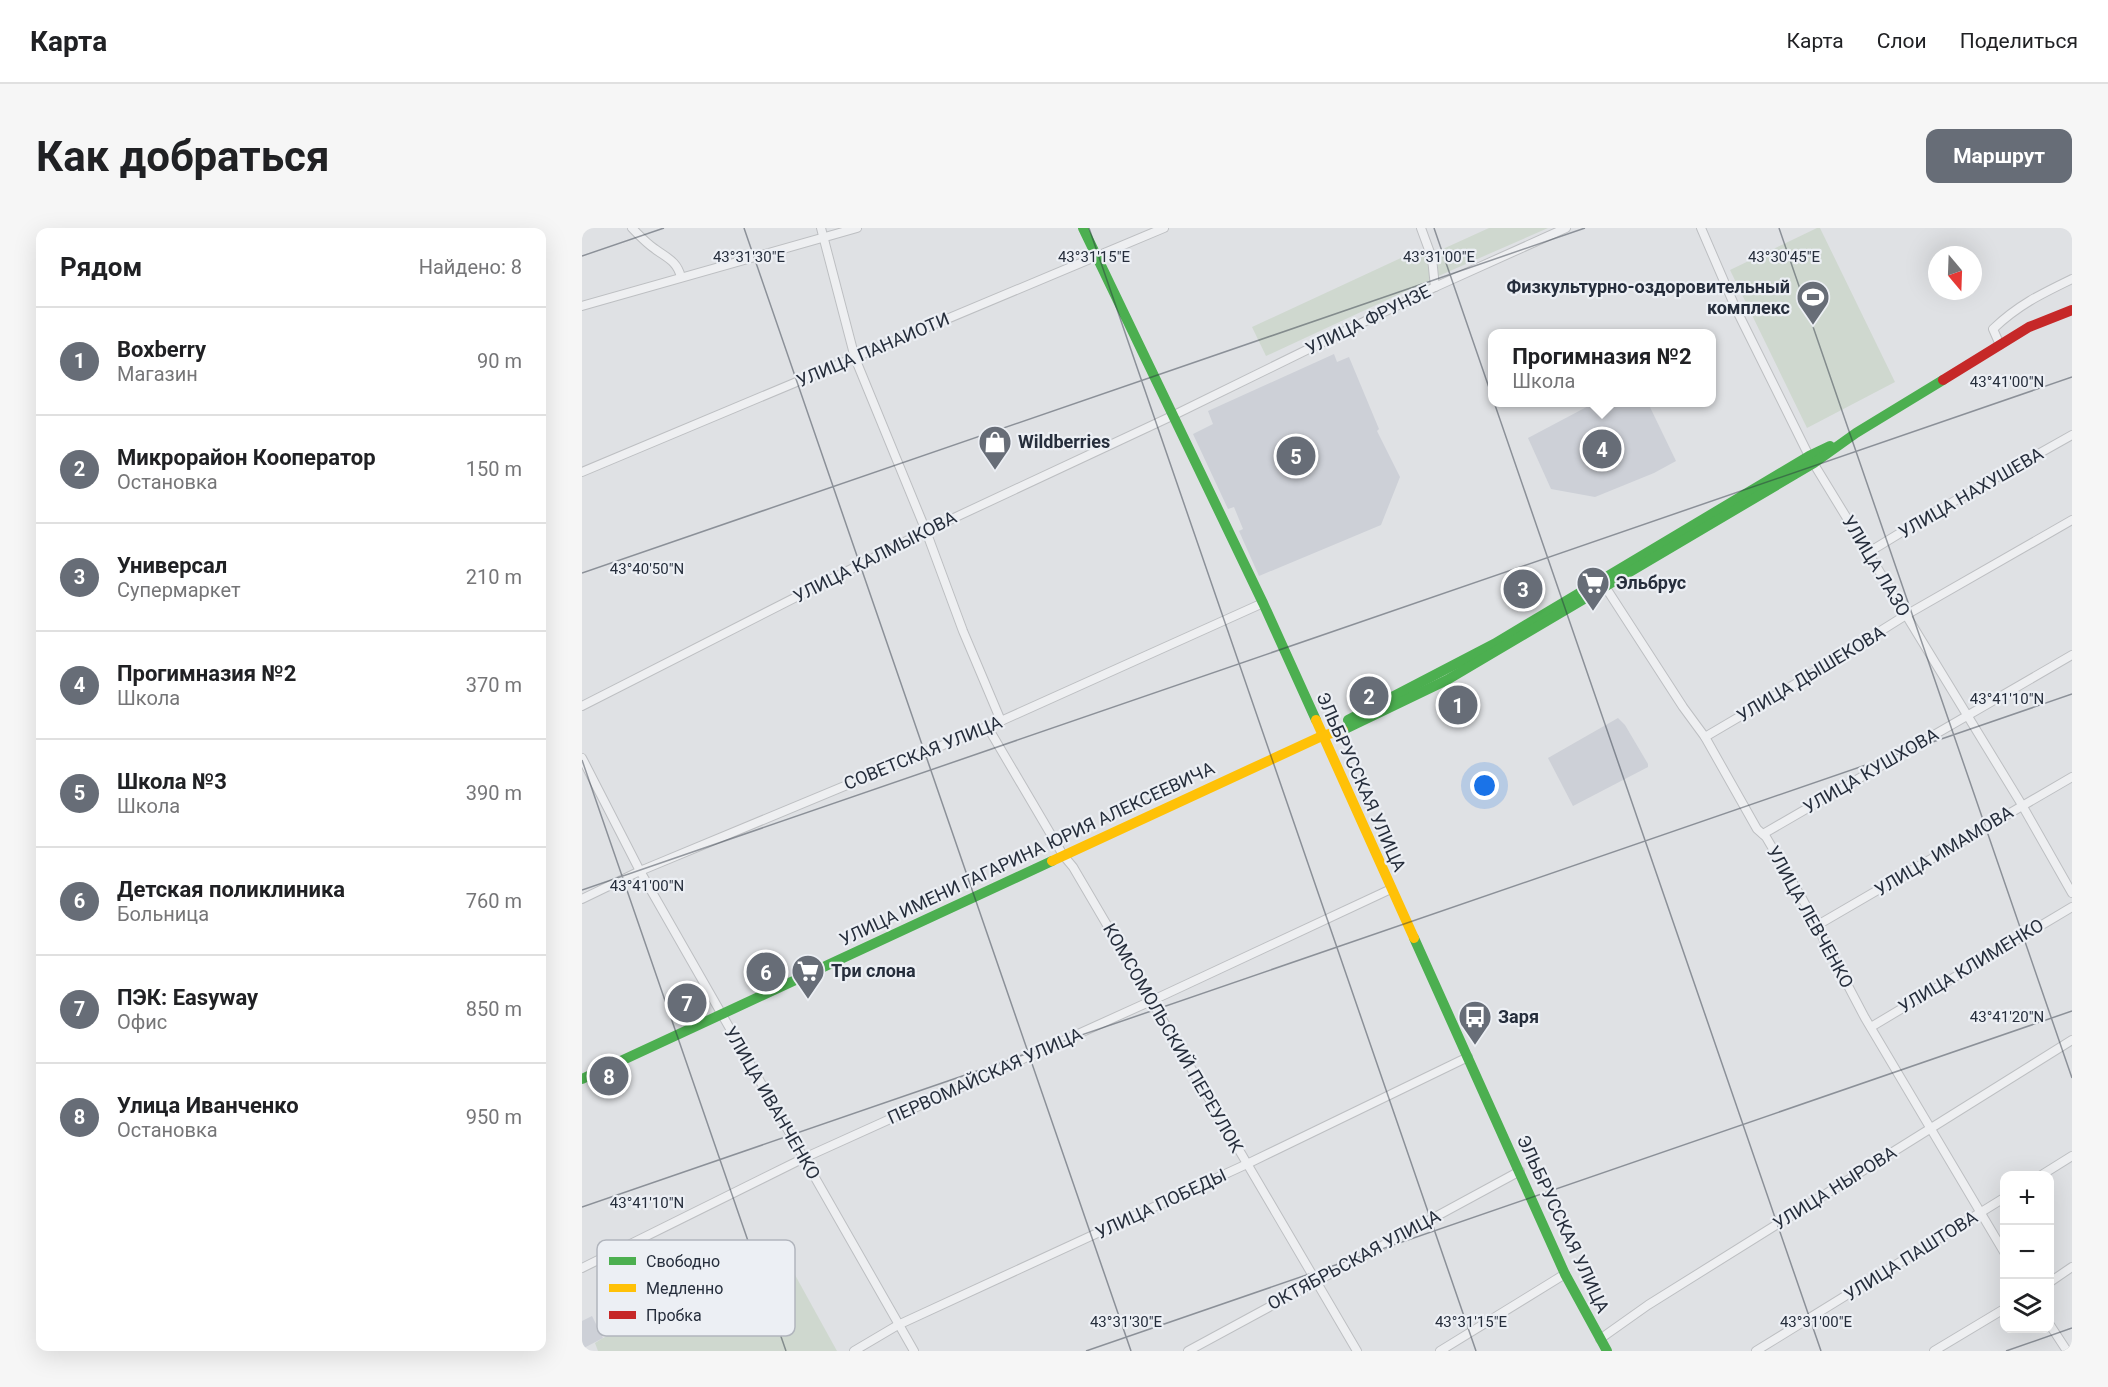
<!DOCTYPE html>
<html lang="ru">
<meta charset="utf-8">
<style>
:root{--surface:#fff;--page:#f6f6f6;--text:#202124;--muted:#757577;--line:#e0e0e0;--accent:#676d77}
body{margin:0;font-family:Roboto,sans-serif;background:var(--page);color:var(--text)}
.controls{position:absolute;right:18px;bottom:18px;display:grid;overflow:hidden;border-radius:12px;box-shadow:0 6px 24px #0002}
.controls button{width:54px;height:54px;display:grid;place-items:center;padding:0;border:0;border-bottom:2px solid var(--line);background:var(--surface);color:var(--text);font:30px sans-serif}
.compass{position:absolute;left:1346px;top:18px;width:54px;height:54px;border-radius:50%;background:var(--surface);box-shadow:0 6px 24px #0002;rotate:161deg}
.you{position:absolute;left:903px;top:558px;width:21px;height:21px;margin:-15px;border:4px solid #fff;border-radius:50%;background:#1a73e8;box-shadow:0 0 0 9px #1a73e833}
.badge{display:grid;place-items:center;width:39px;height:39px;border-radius:50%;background:var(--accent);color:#fff;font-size:20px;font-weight:700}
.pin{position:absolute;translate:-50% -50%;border:3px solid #fff;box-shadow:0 2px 6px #0006}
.popup{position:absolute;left:906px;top:101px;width:228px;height:78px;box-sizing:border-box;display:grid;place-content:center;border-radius:12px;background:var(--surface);filter:drop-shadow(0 2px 4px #0005);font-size:20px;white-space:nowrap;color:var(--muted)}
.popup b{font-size:22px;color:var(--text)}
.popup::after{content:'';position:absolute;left:50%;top:100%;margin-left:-12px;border:12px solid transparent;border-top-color:var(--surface)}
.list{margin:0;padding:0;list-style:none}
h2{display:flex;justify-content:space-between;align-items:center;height:78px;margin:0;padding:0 24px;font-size:26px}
h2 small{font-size:20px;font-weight:400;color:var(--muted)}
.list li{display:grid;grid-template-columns:39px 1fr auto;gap:18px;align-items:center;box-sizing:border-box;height:108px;padding:0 24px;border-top:2px solid var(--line)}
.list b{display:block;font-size:22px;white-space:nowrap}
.list p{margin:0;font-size:20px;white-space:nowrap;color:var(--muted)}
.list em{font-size:20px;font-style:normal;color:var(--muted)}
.icon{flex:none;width:33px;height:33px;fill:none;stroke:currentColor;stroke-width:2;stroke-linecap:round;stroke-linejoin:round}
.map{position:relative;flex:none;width:1490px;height:1123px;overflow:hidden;border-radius:12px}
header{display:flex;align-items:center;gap:36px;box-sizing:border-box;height:84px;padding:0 30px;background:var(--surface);border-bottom:2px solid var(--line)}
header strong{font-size:28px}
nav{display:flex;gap:33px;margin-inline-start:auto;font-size:21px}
.intro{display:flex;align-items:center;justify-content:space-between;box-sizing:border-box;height:144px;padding:0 36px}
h1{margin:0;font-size:42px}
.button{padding:15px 27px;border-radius:12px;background:var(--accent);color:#fff;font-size:21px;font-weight:700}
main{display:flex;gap:36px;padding:0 36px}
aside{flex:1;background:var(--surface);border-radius:12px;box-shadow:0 6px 24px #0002}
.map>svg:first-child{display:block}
.built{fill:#cdd0d7}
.green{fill:#cfd8cf}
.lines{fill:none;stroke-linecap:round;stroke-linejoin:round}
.street-casing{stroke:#bdbfc2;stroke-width:10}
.street{stroke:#eeeff1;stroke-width:8}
.fast{stroke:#4caf50;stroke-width:10}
.slow{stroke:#ffc107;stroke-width:10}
.jam{stroke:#c62828;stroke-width:10}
.ticks{fill:none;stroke:#262e3c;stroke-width:1.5;stroke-opacity:0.45}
.labels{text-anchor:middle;stroke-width:4.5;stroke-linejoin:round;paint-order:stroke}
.poi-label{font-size:18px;font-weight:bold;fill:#262e3c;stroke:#eceff4;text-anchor:start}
.street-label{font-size:18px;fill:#262e3c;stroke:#eceff4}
.key{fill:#eceff4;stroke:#b1b5bd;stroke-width:1.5}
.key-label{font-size:16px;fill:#262e3c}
.ticks-label{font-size:15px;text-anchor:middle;fill:#262e3c;stroke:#eceff4;stroke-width:4.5;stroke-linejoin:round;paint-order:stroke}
</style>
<header>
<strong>Карта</strong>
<nav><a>Карта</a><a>Слои</a><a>Поделиться</a></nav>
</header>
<div class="intro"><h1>Как добраться</h1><a class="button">Маршрут</a></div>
<main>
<aside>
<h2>Рядом<small>Найдено: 8</small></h2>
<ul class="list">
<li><span class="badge">1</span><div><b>Boxberry</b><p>Магазин</p></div><em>90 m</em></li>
<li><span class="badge">2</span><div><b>Микрорайон Кооператор</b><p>Остановка</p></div><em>150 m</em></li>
<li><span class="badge">3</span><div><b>Универсал</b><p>Супермаркет</p></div><em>210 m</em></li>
<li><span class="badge">4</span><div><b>Прогимназия №2</b><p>Школа</p></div><em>370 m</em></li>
<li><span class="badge">5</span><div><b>Школа №3</b><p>Школа</p></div><em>390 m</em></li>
<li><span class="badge">6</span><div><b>Детская поликлиника</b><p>Больница</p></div><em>760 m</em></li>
<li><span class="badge">7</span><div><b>ПЭК: Easyway</b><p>Офис</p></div><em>850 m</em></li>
<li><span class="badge">8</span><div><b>Улица Иванченко</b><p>Остановка</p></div><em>950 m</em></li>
</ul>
</aside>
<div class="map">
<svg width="1490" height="1123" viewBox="0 0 1490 1123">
<rect width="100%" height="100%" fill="#dfe1e4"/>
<g class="built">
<path d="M 752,126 L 755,134 L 767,129 L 797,201 L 795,203 L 818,249 L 799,297 L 677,348 L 657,303 L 661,301 L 652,279 L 646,281 L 611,206 L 631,196 L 626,183 Z"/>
<path d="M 1014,174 L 1066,175 L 1094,233 L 1072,245 L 1013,269 L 969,261 L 946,210 Z"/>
<path d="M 1036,490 L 1043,497 L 1066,536 L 1066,539 L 991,578 L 966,530 Z"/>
<path d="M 10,1088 L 21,1110 L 0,1121 L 0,1093 Z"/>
</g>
<g class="green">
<path d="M 907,0 L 966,0 L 852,50 L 684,128 L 670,99 L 834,23 L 852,25 Z"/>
<path d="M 1235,0 L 1238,0 L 1313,154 L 1225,200 L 1148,42 Z"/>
<path d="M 202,1027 L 255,1123 L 16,1123 L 13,1115 L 21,1110 Z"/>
</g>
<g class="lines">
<g class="street-casing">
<g id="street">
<path d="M 50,0 C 57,7 64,15 73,21 C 85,30 95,33 99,49"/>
<path d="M 239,0 L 273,130 L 344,303 L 381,403 L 419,493"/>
<path d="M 839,0 L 850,30 L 853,59"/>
<path d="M 1119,0 L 1154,81 L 1227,228 L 1440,577 L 1490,665"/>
<path d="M 0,78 L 275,0"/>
<path d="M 1418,117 L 1411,101 C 1436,77 1459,66 1490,51"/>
<path d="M 0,244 L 582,0"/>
<path d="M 1287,324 L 1346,288 L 1490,207"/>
<path d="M 1024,360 L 1101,479 L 1123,509 L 1175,601 L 1184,609 L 1221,672 L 1283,790 L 1422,1024"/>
<path d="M 0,478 L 344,303 L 590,188 L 853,59 L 984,0"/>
<path d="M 405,498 L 481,627 L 491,639 L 775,1123"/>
<path d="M 1123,509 L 1230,446 L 1324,387 L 1490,292"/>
<path d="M 0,530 L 58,643 L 332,1123"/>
<path d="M 1181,606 L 1490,427"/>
<path d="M 0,671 L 58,643 L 419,493 L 681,375"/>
<path d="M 1234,698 L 1490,549"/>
<path d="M 1289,799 L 1490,679"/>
<path d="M 1458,948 L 1490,928"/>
<path d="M 0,1040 L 222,930 L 569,773 L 809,661"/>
<path d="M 1468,1054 L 1490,1039"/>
<path d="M 1468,1097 L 1485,1123"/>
<path d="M 1018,1111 L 1066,1077 L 1490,812"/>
<path d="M 272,1123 L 316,1097 L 665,936 L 886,829"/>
<path d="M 606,1123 L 938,943"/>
<path d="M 858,1123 L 983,1046"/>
<path d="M 1174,1123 L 1422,970"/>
<path d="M 1352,1123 L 1422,1081"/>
</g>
</g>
<use href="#street" class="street"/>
<g class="fast">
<path d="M 501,0 L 681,375 L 734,492"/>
<path d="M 766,492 L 912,416 L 1227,228 L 1248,218"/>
<path d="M 761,502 L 865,452 L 1232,235 L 1274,205 L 1361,152"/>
<path d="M 832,710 L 983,1046 L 1025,1123"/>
<path d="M 0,851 L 470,633"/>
</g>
<g class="slow">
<path d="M 734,492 L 832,710"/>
<path d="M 470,633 L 740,508 L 761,502"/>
</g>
<path class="jam" d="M 1361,152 L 1447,99 L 1490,82"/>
</g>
<path class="ticks" d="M 162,0 L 549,1123M 507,0 L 894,1123M 852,0 L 1239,1123M 1197,0 L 1490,850M 0,28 L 82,0M 0,345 L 1003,0M 0,532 L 204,1123M 0,662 L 1490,149M 0,979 L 1490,466M 504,1123 L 1490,783M 1424,1123 L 1490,1100"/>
<defs>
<g id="stadium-pin" transform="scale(1.725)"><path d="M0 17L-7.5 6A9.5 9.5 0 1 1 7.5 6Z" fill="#676d77" stroke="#eceff4"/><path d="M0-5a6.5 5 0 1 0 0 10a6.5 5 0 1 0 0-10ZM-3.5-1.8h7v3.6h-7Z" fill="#fff"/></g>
<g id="shop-pin" transform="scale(1.725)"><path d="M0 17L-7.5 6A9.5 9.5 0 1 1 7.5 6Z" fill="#676d77" stroke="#eceff4"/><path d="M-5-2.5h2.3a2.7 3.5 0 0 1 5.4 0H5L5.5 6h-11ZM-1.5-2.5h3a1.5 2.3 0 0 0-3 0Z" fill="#fff"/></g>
<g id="supermarket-pin" transform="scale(1.725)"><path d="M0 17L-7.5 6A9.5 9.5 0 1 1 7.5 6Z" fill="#676d77" stroke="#eceff4"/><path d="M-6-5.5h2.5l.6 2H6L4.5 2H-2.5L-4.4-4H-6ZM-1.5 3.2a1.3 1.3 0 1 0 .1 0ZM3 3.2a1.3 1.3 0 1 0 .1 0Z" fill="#fff"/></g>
<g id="bus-pin" transform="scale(1.725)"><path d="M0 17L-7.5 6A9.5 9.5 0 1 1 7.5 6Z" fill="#676d77" stroke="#eceff4"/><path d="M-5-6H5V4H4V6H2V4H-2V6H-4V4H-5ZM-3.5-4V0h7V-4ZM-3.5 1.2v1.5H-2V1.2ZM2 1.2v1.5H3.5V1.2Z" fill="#fff"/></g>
</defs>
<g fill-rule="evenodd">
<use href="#stadium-pin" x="1231" y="69"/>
<use href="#shop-pin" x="413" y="214"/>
<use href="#supermarket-pin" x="1011" y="355"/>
<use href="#supermarket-pin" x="226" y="743"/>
<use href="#bus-pin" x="893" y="789"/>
</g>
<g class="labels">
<g class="poi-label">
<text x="1208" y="65" text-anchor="end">Физкультурно-оздоровительный<tspan x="1208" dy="21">комплекс</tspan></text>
<text x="436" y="220">Wildberries</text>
<text x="1034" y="361">Эльбрус</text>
<text x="249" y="749">Три слона</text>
<text x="916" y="795">Заря</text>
</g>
<g class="street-label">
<text transform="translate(786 92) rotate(-26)" y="6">УЛИЦА ФРУНЗЕ</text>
<text transform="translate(291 122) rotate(-23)" y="6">УЛИЦА ПАНАИОТИ</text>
<text transform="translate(1389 265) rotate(-30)" y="6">УЛИЦА НАХУШЕВА</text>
<text transform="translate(293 329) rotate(-27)" y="6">УЛИЦА КАЛМЫКОВА</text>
<text transform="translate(1294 338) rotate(59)" y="6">УЛИЦА ЛАЗО</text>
<text transform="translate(1229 446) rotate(-31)" y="6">УЛИЦА ДЫШЕКОВА</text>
<text transform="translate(341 525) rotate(-22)" y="6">СОВЕТСКАЯ УЛИЦА</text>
<text transform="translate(1289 543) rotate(-30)" y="6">УЛИЦА КУШХОВА</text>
<text transform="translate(779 554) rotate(66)" y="6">ЭЛЬБРУССКАЯ УЛИЦА</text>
<text transform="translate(1362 623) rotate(-31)" y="6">УЛИЦА ИМАМОВА</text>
<text transform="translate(445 626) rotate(-25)" y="6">УЛИЦА ИМЕНИ ГАГАРИНА ЮРИЯ АЛЕКСЕЕВИЧА</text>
<text transform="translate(1228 689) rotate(61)" y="6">УЛИЦА ЛЕВЧЕНКО</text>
<text transform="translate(1389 738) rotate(-31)" y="6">УЛИЦА КЛИМЕНКО</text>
<text transform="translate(591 810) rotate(60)" y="6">КОМСОМОЛЬСКИЙ ПЕРЕУЛОК</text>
<text transform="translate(403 848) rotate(-24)" y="6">ПЕРВОМАЙСКАЯ УЛИЦА</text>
<text transform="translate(190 875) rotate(60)" y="6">УЛИЦА ИВАНЧЕНКО</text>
<text transform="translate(1253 960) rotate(-32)" y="6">УЛИЦА НЫРОВА</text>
<text transform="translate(579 976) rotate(-25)" y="6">УЛИЦА ПОБЕДЫ</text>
<text transform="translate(981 996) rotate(65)" y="6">ЭЛЬБРУССКАЯ УЛИЦА</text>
<text transform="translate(1329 1028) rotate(-32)" y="6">УЛИЦА ПАШТОВА</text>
<text transform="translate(772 1032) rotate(-28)" y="6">ОКТЯБРЬСКАЯ УЛИЦА</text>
</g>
</g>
<rect x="15" y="1012" width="198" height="96" rx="9" class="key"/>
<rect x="27" y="1029" width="27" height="8" fill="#4caf50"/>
<rect x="27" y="1056" width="27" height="8" fill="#ffc107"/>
<rect x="27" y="1083" width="27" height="8" fill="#c62828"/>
<g class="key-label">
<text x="64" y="1039">Свободно</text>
<text x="64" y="1066">Медленно</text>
<text x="64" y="1093">Пробка</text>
</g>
<g class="ticks-label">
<text x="167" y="34">43°31'30"E</text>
<text x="512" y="34">43°31'15"E</text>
<text x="857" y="34">43°31'00"E</text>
<text x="1202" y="34">43°30'45"E</text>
<text x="1425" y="159">43°41'00"N</text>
<text x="65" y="346">43°40'50"N</text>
<text x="1425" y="476">43°41'10"N</text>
<text x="65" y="663">43°41'00"N</text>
<text x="1425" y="794">43°41'20"N</text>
<text x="65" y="980">43°41'10"N</text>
<text x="544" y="1099">43°31'30"E</text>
<text x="889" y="1099">43°31'15"E</text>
<text x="1234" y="1099">43°31'00"E</text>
</g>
</svg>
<div class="controls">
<button>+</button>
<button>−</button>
<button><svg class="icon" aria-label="layers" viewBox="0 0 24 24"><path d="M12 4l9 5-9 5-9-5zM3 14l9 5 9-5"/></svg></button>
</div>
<svg class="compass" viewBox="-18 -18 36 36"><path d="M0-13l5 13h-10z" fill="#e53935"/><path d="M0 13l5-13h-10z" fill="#757577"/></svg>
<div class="you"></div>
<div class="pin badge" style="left:876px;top:477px">1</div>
<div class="pin badge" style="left:787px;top:468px">2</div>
<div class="pin badge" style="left:941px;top:361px">3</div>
<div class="pin badge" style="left:1020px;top:221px">4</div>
<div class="popup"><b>Прогимназия №2</b>Школа</div>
<div class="pin badge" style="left:714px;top:228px">5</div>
<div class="pin badge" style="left:184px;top:744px">6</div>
<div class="pin badge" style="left:105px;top:775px">7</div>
<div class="pin badge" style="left:27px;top:848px">8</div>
</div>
</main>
